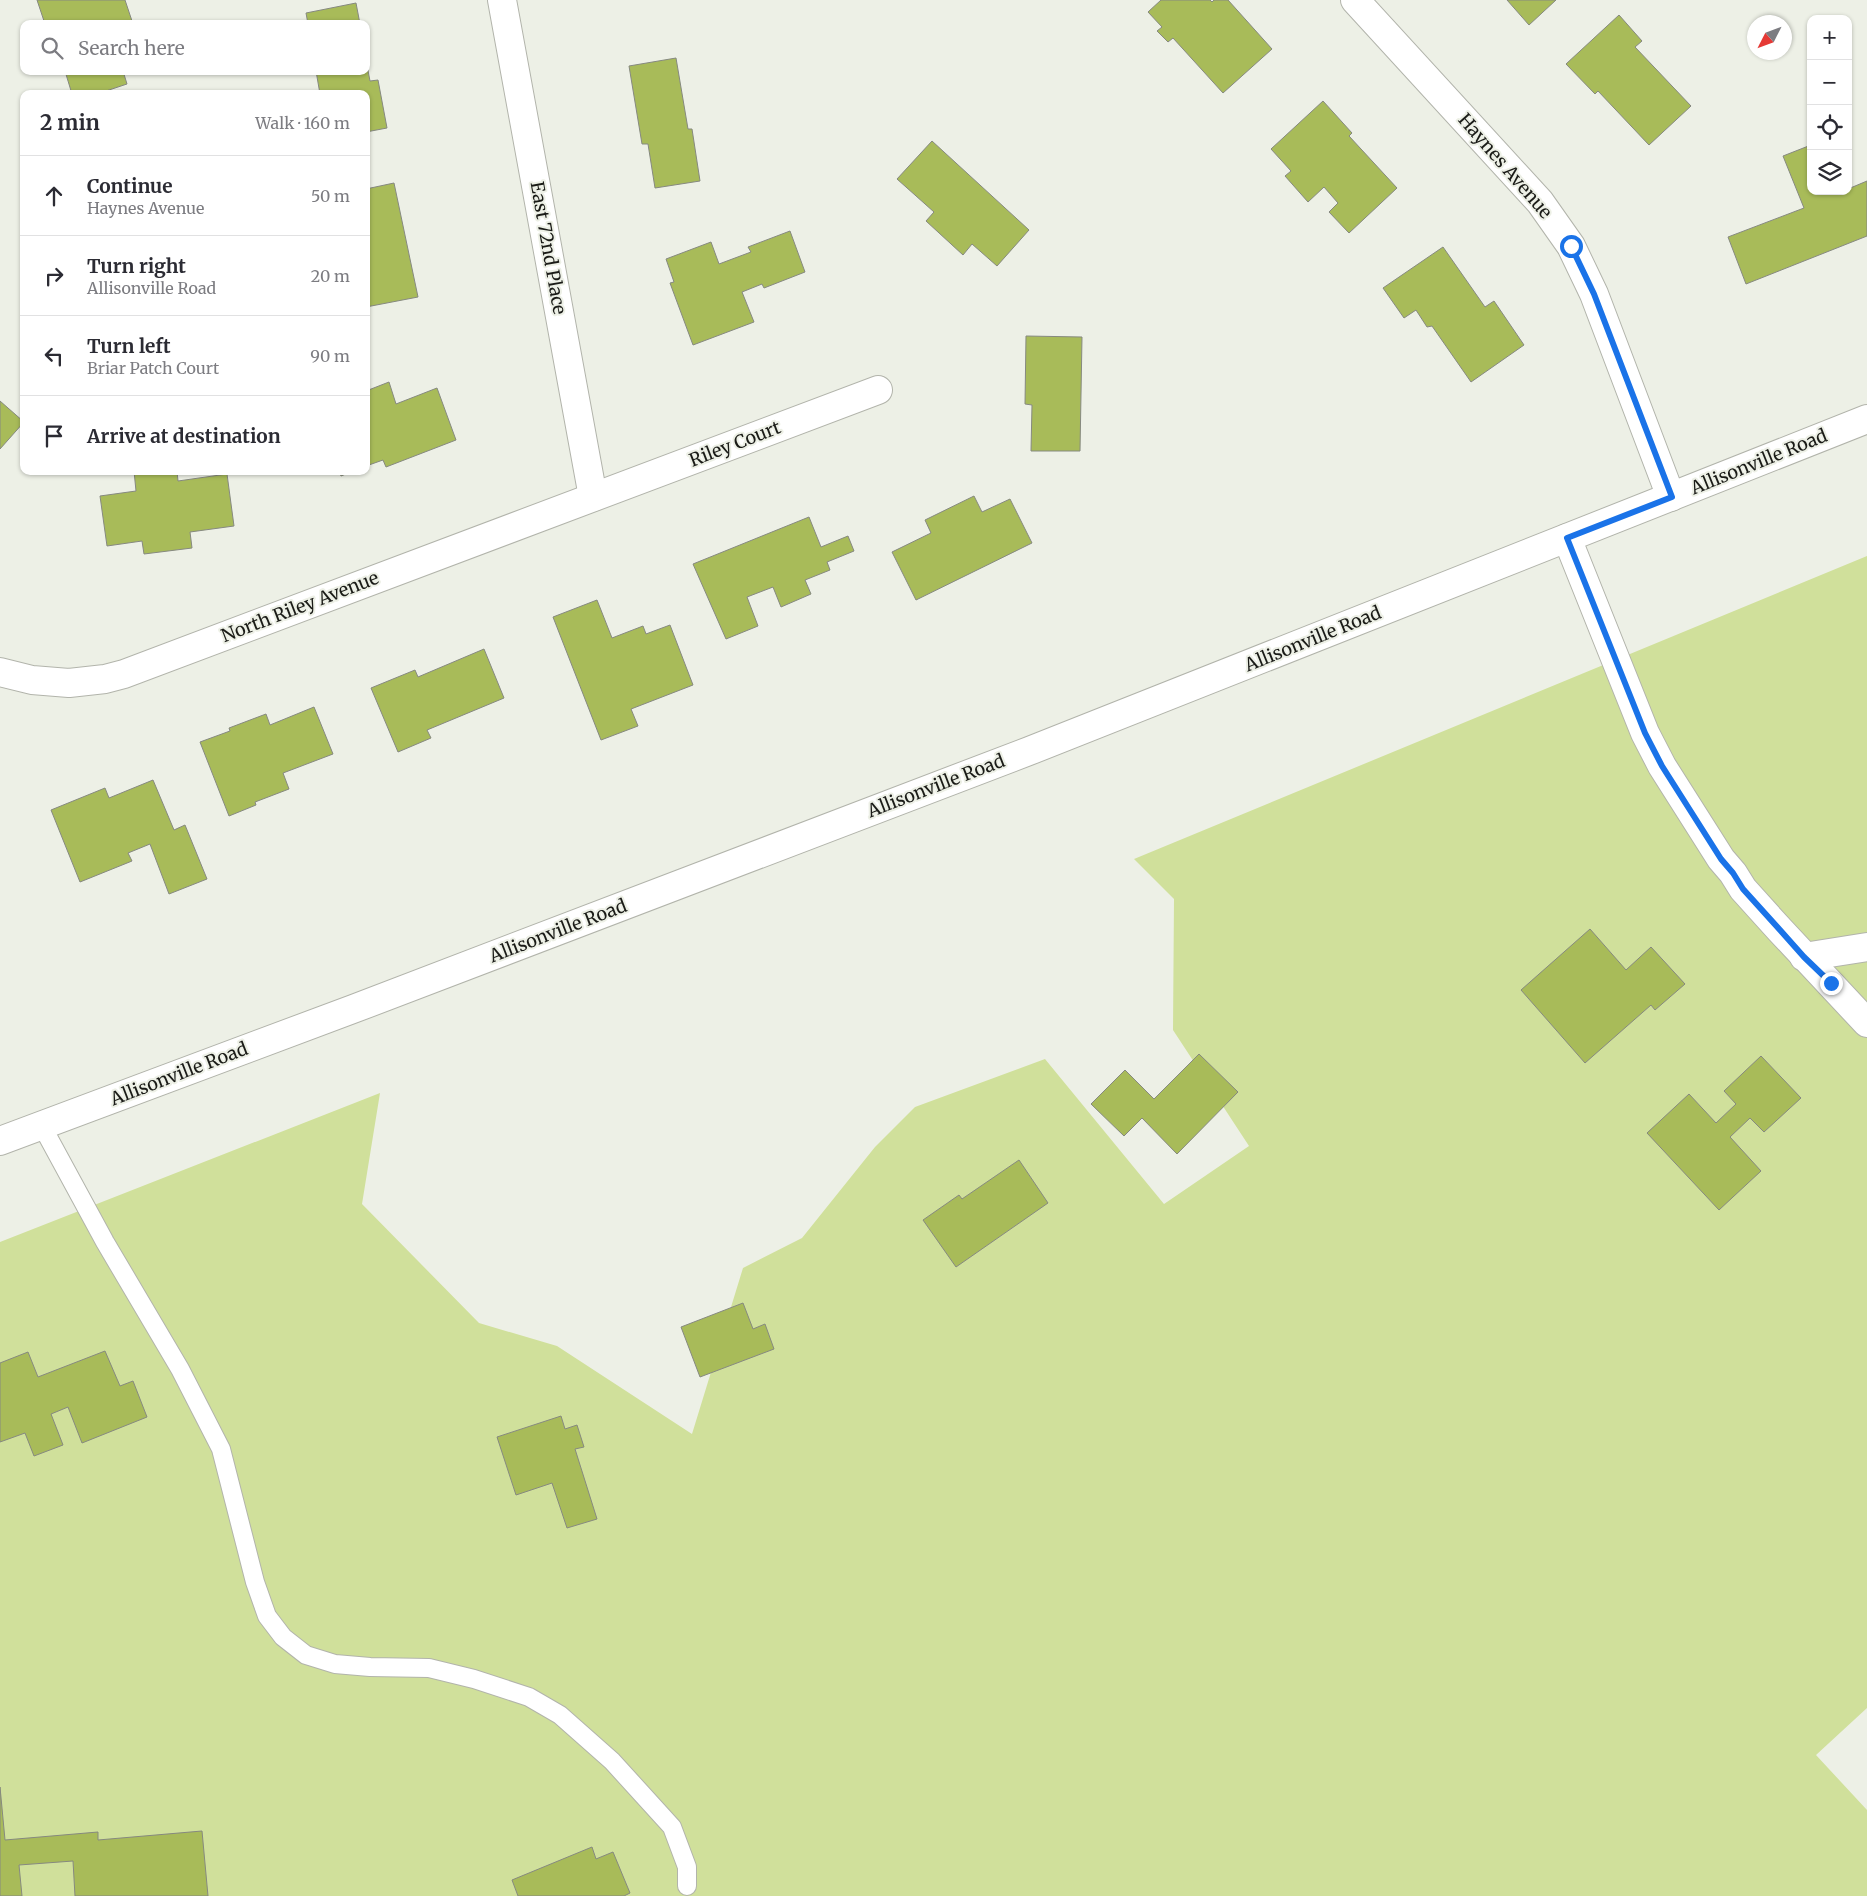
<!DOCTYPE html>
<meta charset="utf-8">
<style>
:root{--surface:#fff;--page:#f7f7f7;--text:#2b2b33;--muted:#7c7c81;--line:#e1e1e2}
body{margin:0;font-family:Merriweather,serif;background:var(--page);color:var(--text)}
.controls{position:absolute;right:15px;top:15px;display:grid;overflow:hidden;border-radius:10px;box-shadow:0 1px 4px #0004}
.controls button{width:45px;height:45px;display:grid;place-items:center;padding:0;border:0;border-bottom:1px solid var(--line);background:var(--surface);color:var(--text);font:25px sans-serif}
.compass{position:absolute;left:1747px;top:15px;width:45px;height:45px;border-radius:50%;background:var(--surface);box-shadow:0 1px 4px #0004;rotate:228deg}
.stop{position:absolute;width:15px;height:15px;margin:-11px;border:4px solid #1a73e8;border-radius:50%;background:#fff}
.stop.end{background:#1a73e8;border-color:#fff;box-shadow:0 1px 5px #0008}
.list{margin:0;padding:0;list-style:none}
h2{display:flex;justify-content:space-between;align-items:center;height:65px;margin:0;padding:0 20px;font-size:21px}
h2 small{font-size:16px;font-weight:400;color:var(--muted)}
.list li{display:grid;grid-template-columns:32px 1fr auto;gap:15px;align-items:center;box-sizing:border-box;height:80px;padding:0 20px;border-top:1px solid var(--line)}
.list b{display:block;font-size:19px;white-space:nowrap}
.list p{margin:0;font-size:16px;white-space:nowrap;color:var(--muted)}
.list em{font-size:16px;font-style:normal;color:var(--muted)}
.icon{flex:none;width:28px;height:28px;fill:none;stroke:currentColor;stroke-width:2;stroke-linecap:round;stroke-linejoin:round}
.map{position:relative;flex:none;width:1867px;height:1896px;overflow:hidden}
.search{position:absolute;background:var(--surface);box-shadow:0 1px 4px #0004;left:20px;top:20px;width:350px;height:55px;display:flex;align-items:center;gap:12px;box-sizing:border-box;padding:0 18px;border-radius:10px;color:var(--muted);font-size:19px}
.panel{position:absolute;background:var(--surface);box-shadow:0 1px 4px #0004;left:20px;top:90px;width:350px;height:385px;border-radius:10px}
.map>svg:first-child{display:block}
.green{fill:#d0e09b}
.building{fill:#a8bb59;stroke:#868980}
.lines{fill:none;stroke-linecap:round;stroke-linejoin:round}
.service-casing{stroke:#b2b4ab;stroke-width:20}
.minor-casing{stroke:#b2b4ab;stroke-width:30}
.secondary-casing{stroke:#b2b4ab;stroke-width:30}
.service{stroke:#fff;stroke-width:18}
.minor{stroke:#fff;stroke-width:28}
.secondary{stroke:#fff;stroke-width:28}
.route{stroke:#1a73e8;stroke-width:6}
.labels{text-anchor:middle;stroke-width:4;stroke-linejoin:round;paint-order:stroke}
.street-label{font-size:18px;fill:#1a1b17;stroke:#edf0e6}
</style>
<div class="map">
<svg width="1867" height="1896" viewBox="0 0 1867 1896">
<rect width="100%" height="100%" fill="#edf0e6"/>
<path class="green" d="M 1867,556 L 1867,1708 L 1816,1755 L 1867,1810 L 1867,1896 L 0,1896 L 0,1242 L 380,1093 L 362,1204 L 479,1323 L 557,1346 L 692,1434 L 743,1268 L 802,1238 L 875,1147 L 915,1107 L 1045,1059 L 1164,1204 L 1249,1146 L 1173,1030 L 1174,899 L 1134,859 Z"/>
<g class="building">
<path d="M 37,0 L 125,0 L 133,24 L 45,24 Z"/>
<path d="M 1161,0 L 1210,0 L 1212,2 L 1214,0 L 1228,0 L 1272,49 L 1223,93 L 1173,38 L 1168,42 L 1157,31 L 1162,27 L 1148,12 Z"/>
<path d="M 1507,0 L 1556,0 L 1529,25 Z"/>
<path d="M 356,3 L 360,24 L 308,24 L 306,13 Z"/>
<path d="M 1619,15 L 1642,41 L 1635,47 L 1691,106 L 1649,145 L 1598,91 L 1595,94 L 1566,64 Z"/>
<path d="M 676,58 L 688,129 L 692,129 L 700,181 L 655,188 L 648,144 L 642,144 L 629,66 Z"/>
<path d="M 366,60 L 370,81 L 378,80 L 387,128 L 366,132 L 366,94 L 320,94 L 316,71 L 366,71 Z"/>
<path d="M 65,71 L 123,71 L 127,84 L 97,94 L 72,94 Z"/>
<path d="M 1323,101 L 1352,133 L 1349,136 L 1397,188 L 1349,233 L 1329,212 L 1338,203 L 1324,187 L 1308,202 L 1285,176 L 1291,171 L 1271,149 Z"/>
<path d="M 932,141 L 1029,230 L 997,266 L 972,244 L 963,255 L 926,221 L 934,212 L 897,179 Z"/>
<path d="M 1811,145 L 1811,191 L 1848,191 L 1848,189 L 1867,181 L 1867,236 L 1746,284 L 1728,237 L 1804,208 L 1783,156 Z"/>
<path d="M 394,183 L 418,297 L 366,307 L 366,189 Z"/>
<path d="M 790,231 L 805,272 L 764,288 L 762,284 L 742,292 L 754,322 L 693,345 L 670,283 L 674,282 L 666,259 L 711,242 L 719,264 L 751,252 L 748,247 Z"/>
<path d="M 1443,247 L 1485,307 L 1494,301 L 1524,345 L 1471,382 L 1432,326 L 1427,327 L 1416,310 L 1404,318 L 1383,288 Z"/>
<path d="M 1026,336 L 1082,337 L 1080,451 L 1031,451 L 1032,405 L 1025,404 Z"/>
<path d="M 389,382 L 396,404 L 437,388 L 456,440 L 386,467 L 383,460 L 366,466 L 366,391 Z"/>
<path d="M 0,401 L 24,422 L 0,449 Z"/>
<path d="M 134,471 L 177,471 L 178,481 L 227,474 L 234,526 L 190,532 L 192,548 L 144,554 L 142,541 L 107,546 L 100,496 L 136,491 Z"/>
<path d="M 339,471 L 353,471 L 341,476 Z"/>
<path d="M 974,496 L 982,512 L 1010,499 L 1032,543 L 916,600 L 892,552 L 931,533 L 925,520 Z"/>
<path d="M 809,517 L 821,547 L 848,536 L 854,551 L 827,562 L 830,570 L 805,580 L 811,594 L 781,607 L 773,587 L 747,597 L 758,626 L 726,639 L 693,564 Z"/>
<path d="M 597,600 L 612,638 L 643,626 L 646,634 L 670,625 L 693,685 L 631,709 L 638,726 L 601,740 L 553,617 Z"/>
<path d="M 484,649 L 504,698 L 427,730 L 431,738 L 398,752 L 371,688 L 415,670 L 418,677 Z"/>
<path d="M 314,707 L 333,754 L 283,773 L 289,789 L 255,802 L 256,805 L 229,816 L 200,742 L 230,731 L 229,728 L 266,714 L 270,725 Z"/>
<path d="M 153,780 L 174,830 L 185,825 L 207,879 L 169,894 L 150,844 L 128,853 L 132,861 L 80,882 L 51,810 L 105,788 L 109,798 Z"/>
<path d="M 1590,929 L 1626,970 L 1651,947 L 1685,984 L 1655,1010 L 1651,1005 L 1585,1063 L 1521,990 Z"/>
<path d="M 1199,1054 L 1238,1092 L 1177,1154 L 1142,1118 L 1124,1136 L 1091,1104 L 1125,1070 L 1154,1099 Z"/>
<path d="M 1761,1056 L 1801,1098 L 1764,1132 L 1750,1118 L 1730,1137 L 1761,1171 L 1719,1210 L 1647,1133 L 1689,1094 L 1716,1123 L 1736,1104 L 1724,1091 Z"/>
<path d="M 1019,1160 L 1048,1203 L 956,1267 L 923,1220 L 959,1195 L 962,1199 Z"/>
<path d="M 743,1303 L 753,1329 L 765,1324 L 774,1349 L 700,1377 L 681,1327 Z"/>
<path d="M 105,1351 L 120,1386 L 133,1381 L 147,1417 L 82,1443 L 68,1407 L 51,1414 L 63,1445 L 34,1456 L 25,1433 L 0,1442 L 0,1363 L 28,1352 L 38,1377 Z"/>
<path d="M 561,1416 L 565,1429 L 577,1425 L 584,1447 L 575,1449 L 597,1519 L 567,1528 L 552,1483 L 516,1495 L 497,1437 Z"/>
<path d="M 0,1787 L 5,1840 L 98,1832 L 98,1840 L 202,1831 L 208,1896 L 75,1896 L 73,1861 L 19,1865 L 22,1896 L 0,1896 Z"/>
<path d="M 592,1847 L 596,1859 L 613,1852 L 630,1893 L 624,1896 L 518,1896 L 512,1880 Z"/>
</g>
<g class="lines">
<g class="service-casing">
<path id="service" d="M 42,1126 L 105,1242 L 180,1369 L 221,1449 L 255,1582 L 267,1616 L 283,1637 L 306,1655 L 335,1664 L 370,1667 L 429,1668 L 474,1679 L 529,1697 L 560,1715 L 612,1761 L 672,1827 L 687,1867 L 687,1886"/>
</g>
<g class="minor-casing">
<g id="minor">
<path d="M 502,0 L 593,497"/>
<path d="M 1355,0 L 1540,202 L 1571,246 L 1594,294 L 1671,497"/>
<path d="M 1567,538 L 1645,733 L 1662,766 L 1721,859 L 1733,873 L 1743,889 L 1780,930 L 1867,1023"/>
<path d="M 0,672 L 32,680 L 69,683 L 105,679 L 124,674 L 878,390"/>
<path d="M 1804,957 L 1867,947"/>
</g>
</g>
<g class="secondary-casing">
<path id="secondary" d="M 0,1141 L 353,1009 L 1029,751 L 1867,419"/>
</g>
<use href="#service" class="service"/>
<use href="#minor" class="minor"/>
<use href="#secondary" class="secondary"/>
</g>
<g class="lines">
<path class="route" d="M 1571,246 L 1594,294 L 1672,497 L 1567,538 L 1645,733 L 1662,766 L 1721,859 L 1733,873 L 1743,889 L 1780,930 L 1804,957 L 1831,983"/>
</g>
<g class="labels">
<g class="street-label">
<text transform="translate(1505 166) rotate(49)" y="6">Haynes Avenue</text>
<text transform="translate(548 248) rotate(80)" y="6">East 72nd Place</text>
<text transform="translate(735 444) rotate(-21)" y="6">Riley Court</text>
<text transform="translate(1759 462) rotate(-22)" y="6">Allisonville Road</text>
<text transform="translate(300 607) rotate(-21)" y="6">North Riley Avenue</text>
<text transform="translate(1313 639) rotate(-22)" y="6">Allisonville Road</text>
<text transform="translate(936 786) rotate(-21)" y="6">Allisonville Road</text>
<text transform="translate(558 931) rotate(-21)" y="6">Allisonville Road</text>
<text transform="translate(179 1074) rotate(-21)" y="6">Allisonville Road</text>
</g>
</g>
</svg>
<div class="controls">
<button>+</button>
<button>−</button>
<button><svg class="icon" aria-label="locate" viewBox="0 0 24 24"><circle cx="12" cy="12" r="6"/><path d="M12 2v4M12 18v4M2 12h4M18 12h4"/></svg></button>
<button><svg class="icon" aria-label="layers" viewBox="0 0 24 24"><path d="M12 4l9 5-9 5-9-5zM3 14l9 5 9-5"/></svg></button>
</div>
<svg class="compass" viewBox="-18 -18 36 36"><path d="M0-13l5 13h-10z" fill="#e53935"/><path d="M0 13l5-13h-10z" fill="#7c7c81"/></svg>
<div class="stop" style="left:1571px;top:246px"></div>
<div class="stop end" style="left:1831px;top:983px"></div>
<div class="search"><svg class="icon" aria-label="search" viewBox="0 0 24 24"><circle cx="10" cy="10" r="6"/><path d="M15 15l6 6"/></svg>Search here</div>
<section class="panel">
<h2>2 min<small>Walk · 160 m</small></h2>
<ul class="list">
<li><svg class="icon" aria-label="ahead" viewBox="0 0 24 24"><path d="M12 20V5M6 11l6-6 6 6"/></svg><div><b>Continue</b><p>Haynes Avenue</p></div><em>50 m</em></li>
<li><svg class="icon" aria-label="right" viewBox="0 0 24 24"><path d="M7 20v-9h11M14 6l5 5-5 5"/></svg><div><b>Turn right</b><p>Allisonville Road</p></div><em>20 m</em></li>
<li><svg class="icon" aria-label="left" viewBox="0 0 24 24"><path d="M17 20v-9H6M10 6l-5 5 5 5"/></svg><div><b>Turn left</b><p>Briar Patch Court</p></div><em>90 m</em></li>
<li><svg class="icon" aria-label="arrive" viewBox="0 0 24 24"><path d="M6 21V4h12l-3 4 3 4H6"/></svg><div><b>Arrive at destination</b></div></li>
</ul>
</section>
</div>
